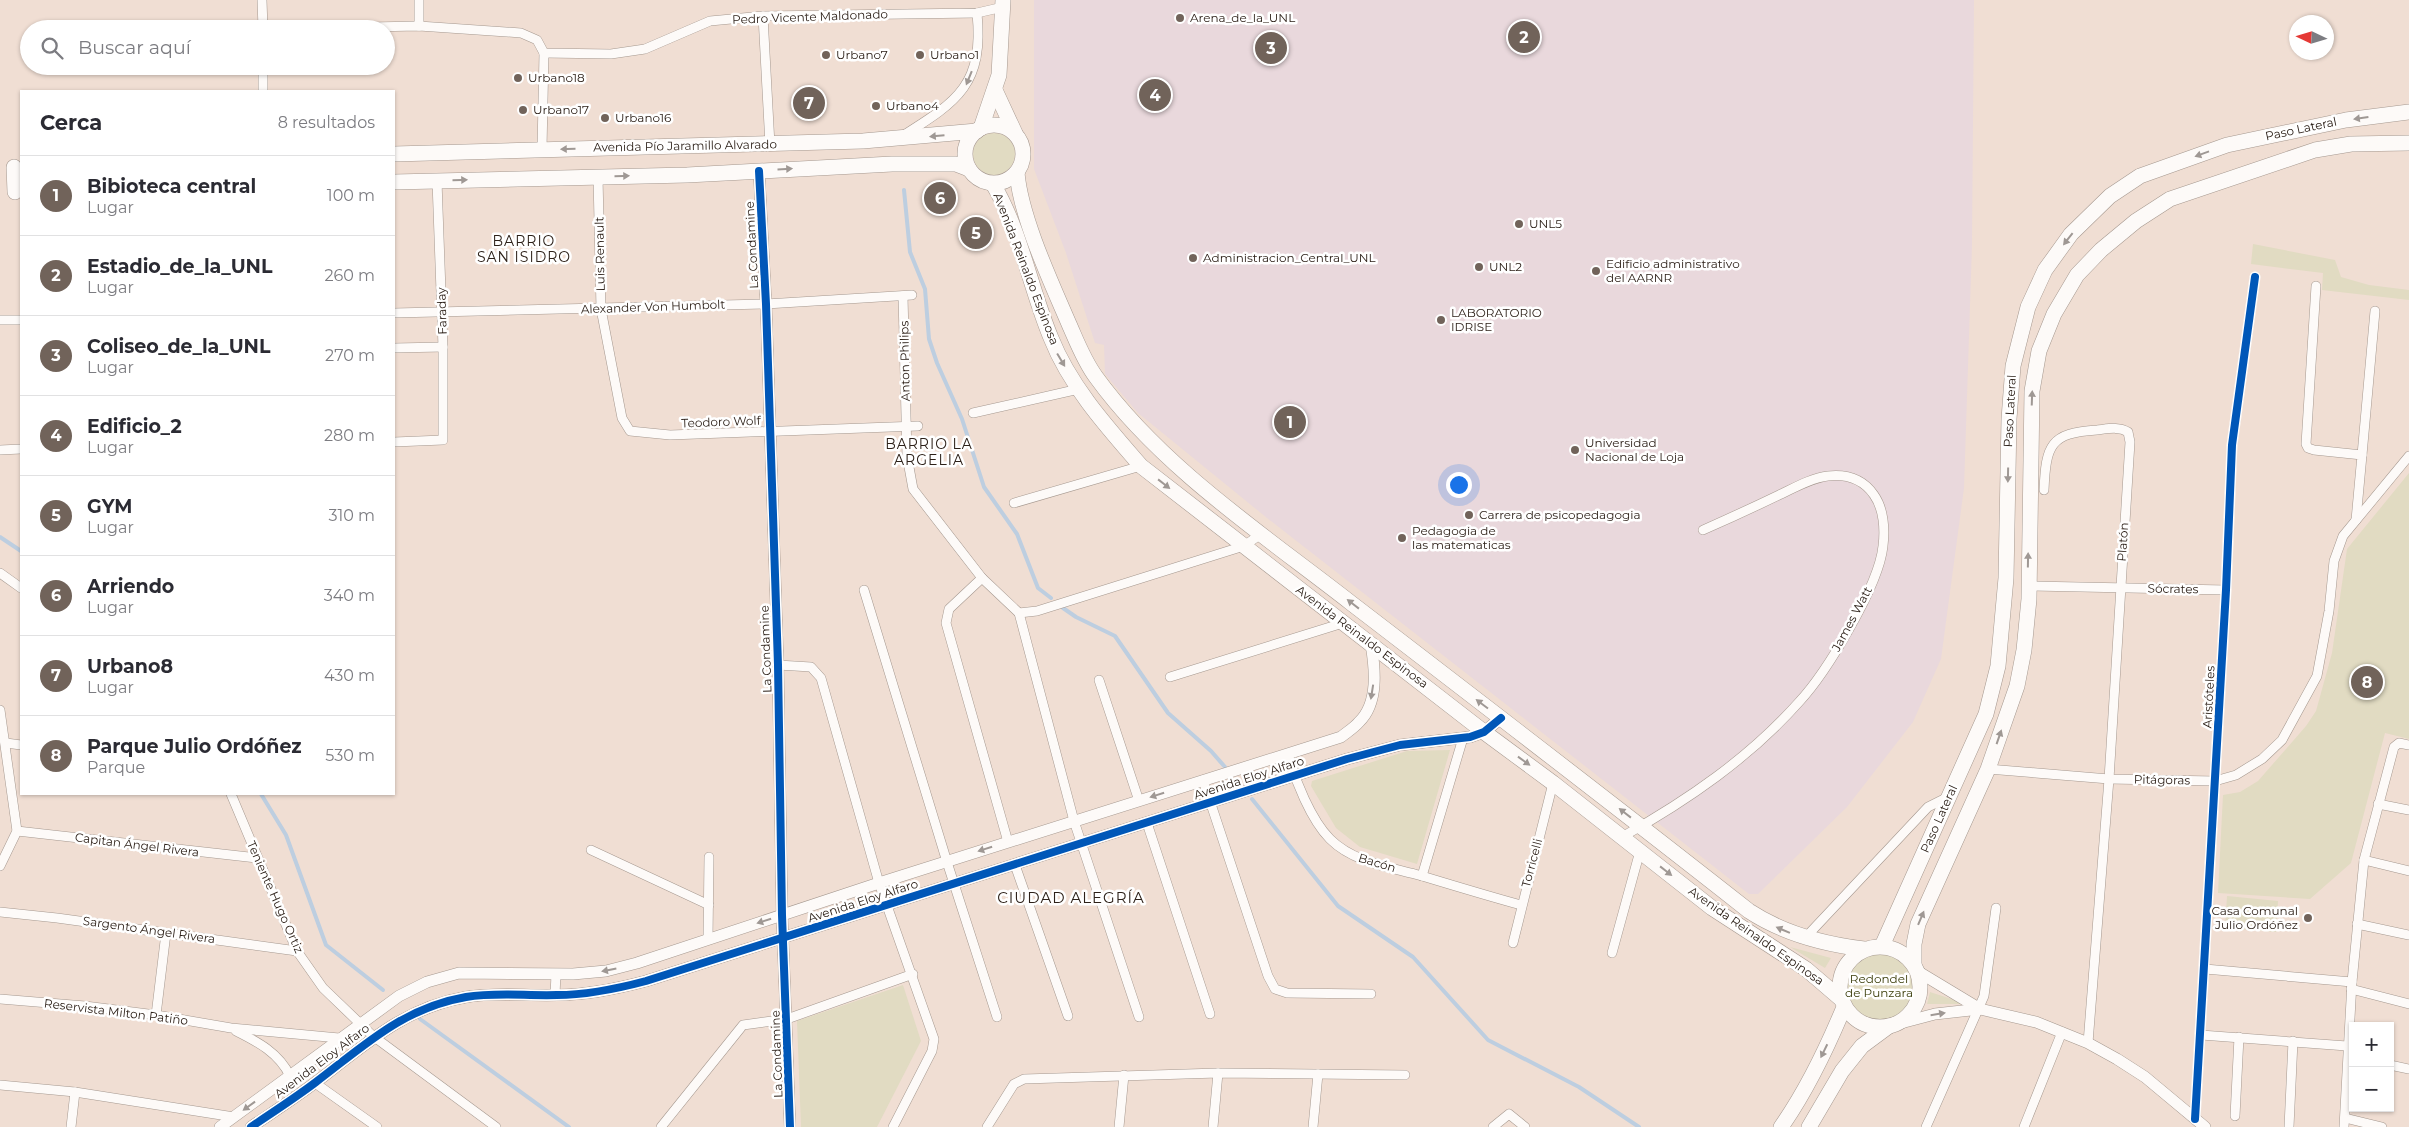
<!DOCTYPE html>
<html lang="es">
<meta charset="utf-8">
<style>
:root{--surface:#fff;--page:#f2f2f3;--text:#2b2b33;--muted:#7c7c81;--line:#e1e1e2;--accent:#71635a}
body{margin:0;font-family:Montserrat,sans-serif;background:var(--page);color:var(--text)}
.controls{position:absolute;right:15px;bottom:15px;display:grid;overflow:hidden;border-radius:0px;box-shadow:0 1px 4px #0004}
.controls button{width:45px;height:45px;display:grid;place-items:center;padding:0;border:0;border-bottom:1px solid var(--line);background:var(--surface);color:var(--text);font:25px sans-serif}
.compass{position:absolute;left:2289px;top:15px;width:45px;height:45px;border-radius:50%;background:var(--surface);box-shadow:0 1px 4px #0004;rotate:274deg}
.you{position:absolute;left:1458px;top:484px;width:18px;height:18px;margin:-12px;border:4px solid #fff;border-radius:50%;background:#1a73e8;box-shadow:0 0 0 8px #1a73e833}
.badge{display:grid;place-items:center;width:32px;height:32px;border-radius:50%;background:var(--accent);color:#fff;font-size:16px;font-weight:700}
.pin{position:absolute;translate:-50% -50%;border:2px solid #fff;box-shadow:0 1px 5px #0006}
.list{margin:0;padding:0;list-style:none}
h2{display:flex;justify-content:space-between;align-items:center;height:65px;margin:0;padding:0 20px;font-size:21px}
h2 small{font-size:16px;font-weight:400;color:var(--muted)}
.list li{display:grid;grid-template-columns:32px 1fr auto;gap:15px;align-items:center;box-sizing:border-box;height:80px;padding:0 20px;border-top:1px solid var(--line)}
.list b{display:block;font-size:19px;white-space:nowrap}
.list p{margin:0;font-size:16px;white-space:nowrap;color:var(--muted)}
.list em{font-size:16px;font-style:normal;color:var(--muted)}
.icon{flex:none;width:28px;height:28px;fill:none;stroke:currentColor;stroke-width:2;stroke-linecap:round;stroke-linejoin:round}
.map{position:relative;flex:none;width:2409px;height:1127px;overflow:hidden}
.search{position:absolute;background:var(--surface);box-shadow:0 1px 4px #0004;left:20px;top:20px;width:375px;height:55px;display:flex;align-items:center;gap:12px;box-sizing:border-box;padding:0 18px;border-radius:28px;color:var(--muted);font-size:19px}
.panel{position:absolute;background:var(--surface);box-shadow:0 1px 4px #0004;left:20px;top:90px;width:375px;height:705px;border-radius:0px}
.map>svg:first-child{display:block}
.education{fill:#e9d8dc}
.green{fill:#e1dbc2}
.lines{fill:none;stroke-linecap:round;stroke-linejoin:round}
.stream{stroke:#bdcee0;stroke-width:4}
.minor-casing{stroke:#a5988f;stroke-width:10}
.tertiary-casing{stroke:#a5988f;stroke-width:12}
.primary-casing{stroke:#a5988f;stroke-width:16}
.trunk-casing{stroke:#a5988f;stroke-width:16}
.minor{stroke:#fdfaf8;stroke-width:9}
.tertiary{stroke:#fdfaf8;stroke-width:11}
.primary{stroke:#fdfaf8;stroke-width:15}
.trunk{stroke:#fdfaf8;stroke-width:15}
.cycleway-casing{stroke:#fff;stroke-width:11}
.cycleway{stroke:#0057b8;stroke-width:8}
.oneway{fill:#9f9894}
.poi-dot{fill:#71635a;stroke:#fff;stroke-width:2}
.labels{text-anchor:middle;stroke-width:5;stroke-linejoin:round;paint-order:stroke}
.street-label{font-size:12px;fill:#2d2119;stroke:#fff}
.poi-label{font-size:12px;fill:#2d2119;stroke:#fff;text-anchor:start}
.park-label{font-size:12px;fill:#3a3c09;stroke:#fff}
.neighbourhood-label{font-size:14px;letter-spacing:1px;fill:#2d2119;stroke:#fff}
.quarter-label{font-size:15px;letter-spacing:1px;fill:#2d2119;stroke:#fff}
</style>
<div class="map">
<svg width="2409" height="1127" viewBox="0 0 2409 1127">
<rect width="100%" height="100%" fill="#f0ded3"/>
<path class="education" d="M 1034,0 L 1974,0 L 1972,245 L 1964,488 L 1941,659 L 1913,722 L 1847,807 L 1758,894 L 1749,894 L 1267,518 L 1138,413 L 1105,374 L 1104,345 L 1095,343 L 1066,253 L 1034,169 Z"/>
<g class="green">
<circle cx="994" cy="154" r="21"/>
<path d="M 2253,244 L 2335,260 L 2341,277 L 2369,285 L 2409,290 L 2409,300 L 2322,290 L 2323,273 L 2251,264 Z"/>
<path d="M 2409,473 L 2409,739 L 2385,733 L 2351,863 L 2310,899 L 2218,893 L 2223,795 L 2240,792 L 2258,781 L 2306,726 L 2316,711 L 2332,653 L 2347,549 Z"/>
<path d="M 1450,750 L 1417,864 L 1360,847 L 1336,828 L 1311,786 L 1312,781 L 1407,751 Z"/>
<path d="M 2227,896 L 2278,901 L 2276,932 L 2225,928 Z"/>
<path d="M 1790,947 L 1831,958 L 1825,968 Z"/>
<circle cx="1879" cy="986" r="35"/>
<path d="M 903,985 L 921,1041 L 877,1127 L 801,1127 L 797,1021 Z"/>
<path d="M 1930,992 L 1967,1004 L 1927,1004 Z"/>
</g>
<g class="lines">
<g class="stream">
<path d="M 904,190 L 910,252 L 925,289 L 929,339 L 937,363 L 962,419 L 984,487 L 1017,534 L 1038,588 L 1051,598"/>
<path d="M 0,537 L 21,551"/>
<path d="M 1063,608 L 1076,617 L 1115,636 L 1168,713 L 1211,751 L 1225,767"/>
<path d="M 261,794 L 286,835 L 326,945 L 383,990"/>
<path d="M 1252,799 L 1338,906 L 1413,957 L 1488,1040 L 1579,1087 L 1639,1127"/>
<path d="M 420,1019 L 569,1127"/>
</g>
<g class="minor-casing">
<g id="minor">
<path d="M 262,0 L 263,29"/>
<path d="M 419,0 L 419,26"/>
<path d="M 763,16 L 770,145"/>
<path d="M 76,26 L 254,29"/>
<path d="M 271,29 L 419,26 L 521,33 L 537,40 L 544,53 L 611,54 L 645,49 L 710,21 L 763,16 L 977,13 L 1003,7"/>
<path d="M 263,66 L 263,91"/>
<path d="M 904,135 C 958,101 984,84 977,13"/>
<path d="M 542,149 L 544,53"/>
<path d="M 598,177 L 601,309 L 622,418 L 630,431 L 670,435 L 918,426"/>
<path d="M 2316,286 L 2306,444 L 2308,448 L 2314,450 L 2362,455 L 2356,520"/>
<path d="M 903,296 L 907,456 L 913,489 L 982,578 L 949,609 L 946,623 L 1008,842"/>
<path d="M 394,313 L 766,304 L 912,295"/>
<path d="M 0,320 L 21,320"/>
<path d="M 394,348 L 443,347"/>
<path d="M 973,413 L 1079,389"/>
<path d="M 394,442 L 443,440 L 443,347 L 437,181"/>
<path d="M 0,450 L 21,449"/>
<path d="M 2362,455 L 2375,311"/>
<path d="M 2044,490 C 2046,445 2050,433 2097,430 C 2107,429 2119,426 2128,432 L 2130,442 L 2109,779 L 2088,1043"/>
<path d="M 1014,503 L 1141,466"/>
<path d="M 0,573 L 21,588"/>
<path d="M 982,578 L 1019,613 L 1074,821 L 1139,1017"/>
<path d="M 2028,586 L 2226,590"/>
<path d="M 864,590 L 947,862 L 997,1017"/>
<path d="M 1019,613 L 1037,611 L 1244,546 L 1261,534"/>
<path d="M 778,665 L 811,667 L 821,678 L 879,883 L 934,1039 L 932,1051 L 893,1127"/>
<path d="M 1170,677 L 1343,623"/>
<path d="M 1099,680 L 1139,801"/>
<path d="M 0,710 L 17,831 L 0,866"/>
<path d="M 6,743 L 21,745"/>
<path d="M 1288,754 C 1295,780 1311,820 1330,839 C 1354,863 1391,867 1422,876 C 1455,886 1488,896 1521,905"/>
<path d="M 1988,769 L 2109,779 L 2215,781 L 2236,775 L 2262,759 L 2282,740 L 2317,676 L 2329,611 L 2334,561 L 2343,536 L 2409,456"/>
<path d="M 1203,780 L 1268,976 L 1275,989 L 1287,993 L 1371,994"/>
<path d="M 231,794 L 297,951 L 323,988 L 373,1036 L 496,1127"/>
<path d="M 2378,804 L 2409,810"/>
<path d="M 1147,823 L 1210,1014"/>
<path d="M 17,831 L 257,858"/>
<path d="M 1622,837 C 1688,800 1749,758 1799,702 C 1826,673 1879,586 1883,546 C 1885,530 1884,509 1874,495 C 1863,479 1847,474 1828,476 C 1811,478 1794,488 1779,495 C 1754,507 1728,519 1703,530"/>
<path d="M 591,850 L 709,905"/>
<path d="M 2364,860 L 2409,871"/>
<path d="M 1015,865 L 1068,1016"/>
<path d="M 1422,876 L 1463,738"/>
<path d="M 0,912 L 57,918 L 297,951"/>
<path d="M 2357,924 L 2409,935"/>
<path d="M 1805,938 L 1928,807 L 1950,796"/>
<path d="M 708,939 L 709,857"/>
<path d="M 1513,943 L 1553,783"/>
<path d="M 1612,953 L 1640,851"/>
<path d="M 2205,969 L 2352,982"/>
<path d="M 2351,989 L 2409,1004"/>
<path d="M 555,995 L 556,974"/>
<path d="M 0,999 L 85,1006 L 156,1015 L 231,1028 L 339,1038"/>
<path d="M 156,1015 L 166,933"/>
<path d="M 236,1031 C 258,1042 279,1053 290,1076"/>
<path d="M 2201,1035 L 2347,1046"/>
<path d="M 2390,1065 L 2409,1069"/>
<path d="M 315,1083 L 377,1127"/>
<path d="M 0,1085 L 75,1092 L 234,1117"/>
<path d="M 2235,1116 L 2239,1037"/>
<path d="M 2345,1118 L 2382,1127"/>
<path d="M 2195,1119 L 2226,590 L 2232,445 L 2255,277"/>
<path d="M 71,1127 L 75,1092"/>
<path d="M 661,1127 L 743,1025 L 787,1019 L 913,974"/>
<path d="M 987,1127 L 1014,1084 L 1024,1079 L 1218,1073 L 1405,1075"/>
<path d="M 1119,1127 L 1124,1075"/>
<path d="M 1213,1127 L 1218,1073"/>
<path d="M 1313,1127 L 1318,1074"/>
<path d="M 1493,1127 L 1509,1114 L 1525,1127"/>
<path d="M 1926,1127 L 1984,996 L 1996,908"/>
<path d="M 2024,1127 L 2062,1032"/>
<path d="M 2289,1127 L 2293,1041"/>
<path d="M 2344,1127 L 2352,982 L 2364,860 L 2394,747 L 2399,743 L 2409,745"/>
</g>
</g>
<g class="tertiary-casing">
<g id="tertiary">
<path d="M 759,171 L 766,304 L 778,665 L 782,915 L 790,1127"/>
<path d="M 1917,971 L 1980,1009"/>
<path d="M 1897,1024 L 1935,1014 L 1980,1009 L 2036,1022 L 2088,1043 L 2117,1059 L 2145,1077 L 2205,1127"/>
<path d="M 220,1127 L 399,996 L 427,982 L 459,973 L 573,974 L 606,971 L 637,963 L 879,883 L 1341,737 C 1347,732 1354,728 1359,722 C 1379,703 1375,668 1371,644"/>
<path d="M 251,1127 C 273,1112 295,1098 316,1082 C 365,1045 403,1008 466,997 C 496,992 526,996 557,995 C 588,995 616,989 646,981 L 1347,759 L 1400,745 L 1470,737 L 1484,732 L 1501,718"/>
</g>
</g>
<g class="primary-casing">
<g id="primary">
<path d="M 995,90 L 1015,133"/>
<circle cx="994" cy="154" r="29"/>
<path d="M 981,128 L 999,75 L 1003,0"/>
<path d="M 394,154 L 863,141 L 977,131"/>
<path d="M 14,167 L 15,192"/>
<path d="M 1017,173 C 1021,218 1051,282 1069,324 C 1077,342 1084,361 1096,377 C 1161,467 1264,535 1351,603 C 1484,705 1617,807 1749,911 C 1784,934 1823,944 1864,949"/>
<path d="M 394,182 L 687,175 L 892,164 L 956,164 L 969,169"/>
<path d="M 993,184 C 1021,231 1030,288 1051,338 C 1070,386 1107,427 1141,466 L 1484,732 L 1553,783 L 1712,908 L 1806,969 L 1841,999"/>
</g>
</g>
<g class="trunk-casing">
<g id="trunk">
<path d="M 1882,946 L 1986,714 L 1998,666 L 2006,578 L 2009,419 L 2013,366 L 2028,307 L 2045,270 L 2071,234 L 2110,196 L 2140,176 L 2227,145 L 2346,120 L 2409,112"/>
<circle cx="1880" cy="987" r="40"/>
<path d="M 1914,965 L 1914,944 L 1918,924 L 1988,769 L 2017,686 L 2024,650 L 2029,599 L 2032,391 L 2039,351 L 2054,314 L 2077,275 L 2101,250 L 2136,221 L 2170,199 L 2315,150 L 2351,144 L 2409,143"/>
<path d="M 1781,1127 C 1807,1090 1827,1048 1844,1007"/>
<path d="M 1809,1127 L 1842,1071 L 1862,1046 L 1889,1026"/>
</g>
</g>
<use href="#minor" class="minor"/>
<use href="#tertiary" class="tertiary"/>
<use href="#primary" class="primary"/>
<use href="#trunk" class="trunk"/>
<g class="cycleway-casing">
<g id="cycleway">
<path d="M 759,171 L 766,304 L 778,665 L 782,915 L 790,1127"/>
<path d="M 2195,1119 L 2226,590 L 2232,445 L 2255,277"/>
<path d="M 251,1127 C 273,1112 295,1098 316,1082 C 365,1045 403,1008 466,997 C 496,992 526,996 557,995 C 588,995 616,989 646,981 L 1347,759 L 1400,745 L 1470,737 L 1484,732 L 1501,718"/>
</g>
</g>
<use href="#cycleway" class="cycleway"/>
</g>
<defs><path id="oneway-solid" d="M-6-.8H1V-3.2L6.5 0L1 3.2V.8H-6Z" transform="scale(1.25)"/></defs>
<g class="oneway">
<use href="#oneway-solid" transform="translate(969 78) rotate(112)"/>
<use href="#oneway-solid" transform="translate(2361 118) rotate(172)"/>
<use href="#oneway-solid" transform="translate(937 136) rotate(175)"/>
<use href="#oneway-solid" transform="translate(568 149) rotate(179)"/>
<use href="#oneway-solid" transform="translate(2202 154) rotate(160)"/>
<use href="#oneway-solid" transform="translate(785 169) rotate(-3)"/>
<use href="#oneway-solid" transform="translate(622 176) rotate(-1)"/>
<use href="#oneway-solid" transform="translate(460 180) rotate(-2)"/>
<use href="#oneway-solid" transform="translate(2068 239) rotate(128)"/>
<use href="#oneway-solid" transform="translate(1061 360) rotate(59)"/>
<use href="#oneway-solid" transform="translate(2032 398) rotate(-88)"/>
<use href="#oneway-solid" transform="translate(2008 475) rotate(91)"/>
<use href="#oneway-solid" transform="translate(1164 484) rotate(38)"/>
<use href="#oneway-solid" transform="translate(2028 560) rotate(-89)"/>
<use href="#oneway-solid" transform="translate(1353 604) rotate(-142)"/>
<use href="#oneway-solid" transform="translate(1372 692) rotate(99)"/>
<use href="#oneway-solid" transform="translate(1482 704) rotate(-143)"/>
<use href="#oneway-solid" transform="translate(1999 737) rotate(-71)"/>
<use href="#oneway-solid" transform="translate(1524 761) rotate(36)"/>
<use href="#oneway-solid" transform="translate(1157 795) rotate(162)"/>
<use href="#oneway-solid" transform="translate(1625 813) rotate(-142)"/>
<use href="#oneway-solid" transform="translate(985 849) rotate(162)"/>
<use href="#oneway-solid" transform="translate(1666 871) rotate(38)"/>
<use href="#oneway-solid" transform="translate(1921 918) rotate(-67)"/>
<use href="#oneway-solid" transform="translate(764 921) rotate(162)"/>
<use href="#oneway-solid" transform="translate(1783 930) rotate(-157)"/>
<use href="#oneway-solid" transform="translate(609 970) rotate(169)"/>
<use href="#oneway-solid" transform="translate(1938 1014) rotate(-9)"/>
<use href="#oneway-solid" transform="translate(1824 1051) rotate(116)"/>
<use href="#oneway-solid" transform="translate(249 1106) rotate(144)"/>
</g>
<g class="poi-dot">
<circle cx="1180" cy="18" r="5"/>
<circle cx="826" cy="55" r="5"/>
<circle cx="920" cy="55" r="5"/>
<circle cx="518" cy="78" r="5"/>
<circle cx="876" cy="106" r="5"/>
<circle cx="523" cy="110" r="5"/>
<circle cx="605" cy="118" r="5"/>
<circle cx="1519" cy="224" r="5"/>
<circle cx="1193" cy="258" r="5"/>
<circle cx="1479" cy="267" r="5"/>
<circle cx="1596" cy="271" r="5"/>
<circle cx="1441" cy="320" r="5"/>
<circle cx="1575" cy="450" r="5"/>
<circle cx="1469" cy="515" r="5"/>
<circle cx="1402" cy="538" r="5"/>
<circle cx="2308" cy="918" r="5"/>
</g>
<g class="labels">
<g class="street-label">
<text transform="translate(810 17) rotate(-2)" y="4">Pedro Vicente Maldonado</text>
<text transform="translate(2301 129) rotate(-12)" y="4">Paso Lateral</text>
<text transform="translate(685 146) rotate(-1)" y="4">Avenida Pío Jaramillo Alvarado</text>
<text transform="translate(752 245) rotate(-93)" y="4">La Condamine</text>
<text transform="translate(600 254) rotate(-91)" y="4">Luis Renault</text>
<text transform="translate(1026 269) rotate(69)" y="4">Avenida Reinaldo Espinosa</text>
<text transform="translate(653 307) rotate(-2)" y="4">Alexander Von Humbolt</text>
<text transform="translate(442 311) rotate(-92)" y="4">Faraday</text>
<text transform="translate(905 361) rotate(-91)" y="4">Anton Philips</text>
<text transform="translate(2010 411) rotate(-87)" y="4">Paso Lateral</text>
<text transform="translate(721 422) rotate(-2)" y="4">Teodoro Wolf</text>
<text transform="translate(2123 542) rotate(-86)" y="4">Platón</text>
<text transform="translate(2173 589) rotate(1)" y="4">Sócrates</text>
<text transform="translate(1852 619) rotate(-62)" y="4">James Watt</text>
<text transform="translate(1362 637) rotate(37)" y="4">Avenida Reinaldo Espinosa</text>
<text transform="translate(766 649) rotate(-92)" y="4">La Condamine</text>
<text transform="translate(2209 697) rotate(-87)" y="4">Aristóteles</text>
<text transform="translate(1249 778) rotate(-18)" y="4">Avenida Eloy Alfaro</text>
<text transform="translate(2162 780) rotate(1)" y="4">Pitágoras</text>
<text transform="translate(1939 819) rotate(-66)" y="4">Paso Lateral</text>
<text transform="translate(137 845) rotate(7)" y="4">Capitan Ángel Rivera</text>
<text transform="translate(1377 863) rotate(17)" y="4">Bacón</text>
<text transform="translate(1532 863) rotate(-75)" y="4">Torricelli</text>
<text transform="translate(275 897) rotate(66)" y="4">Teniente Hugo Ortiz</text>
<text transform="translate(863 901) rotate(-18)" y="4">Avenida Eloy Alfaro</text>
<text transform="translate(149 930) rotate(8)" y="4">Sargento Ángel Rivera</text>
<text transform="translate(1756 936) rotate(35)" y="4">Avenida Reinaldo Espinosa</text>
<text transform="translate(116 1012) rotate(7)" y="4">Reservista Milton Patiño</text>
<text transform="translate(777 1054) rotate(-92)" y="4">La Condamine</text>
<text transform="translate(322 1061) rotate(-37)" y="4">Avenida Eloy Alfaro</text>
</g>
<g class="poi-label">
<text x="1190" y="22">Arena_de_la_UNL</text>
<text x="836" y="59">Urbano7</text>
<text x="930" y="59">Urbano1</text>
<text x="528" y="82">Urbano18</text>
<text x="886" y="110">Urbano4</text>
<text x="533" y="114">Urbano17</text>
<text x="615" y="122">Urbano16</text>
<text x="1529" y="228">UNL5</text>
<text x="1203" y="262">Administracion_Central_UNL</text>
<text x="1606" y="268">Edificio administrativo<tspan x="1606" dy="14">del AARNR</tspan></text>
<text x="1489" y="271">UNL2</text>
<text x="1451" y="317">LABORATORIO<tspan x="1451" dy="14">IDRISE</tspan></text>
<text x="1585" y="447">Universidad<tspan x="1585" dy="14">Nacional de Loja</tspan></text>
<text x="1479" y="519">Carrera de psicopedagogia</text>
<text x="1412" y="535">Pedagogia de<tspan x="1412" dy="14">las matematicas</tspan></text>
<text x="2298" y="915" text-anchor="end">Casa Comunal<tspan x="2298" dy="14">Julio Ordóñez</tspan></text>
</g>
<g class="park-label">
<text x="1879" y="983">Redondel<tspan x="1879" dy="14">de Punzara</tspan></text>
</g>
<g class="neighbourhood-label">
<text x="524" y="246">BARRIO<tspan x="524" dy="16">SAN ISIDRO</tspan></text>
<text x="929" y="449">BARRIO LA<tspan x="929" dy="16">ARGELIA</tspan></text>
</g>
<g class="quarter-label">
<text x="1071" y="903">CIUDAD ALEGRÍA</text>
</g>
</g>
</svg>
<div class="controls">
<button>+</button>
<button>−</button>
</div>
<svg class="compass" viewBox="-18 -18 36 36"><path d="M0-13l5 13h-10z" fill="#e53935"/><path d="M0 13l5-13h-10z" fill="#7c7c81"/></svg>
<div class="you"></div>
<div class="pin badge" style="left:1290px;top:422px">1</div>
<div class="pin badge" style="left:1524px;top:37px">2</div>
<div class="pin badge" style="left:1271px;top:48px">3</div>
<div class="pin badge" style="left:1155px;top:95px">4</div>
<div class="pin badge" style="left:976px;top:233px">5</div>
<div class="pin badge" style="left:940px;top:198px">6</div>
<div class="pin badge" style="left:809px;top:103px">7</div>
<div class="pin badge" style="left:2367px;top:682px">8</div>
<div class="search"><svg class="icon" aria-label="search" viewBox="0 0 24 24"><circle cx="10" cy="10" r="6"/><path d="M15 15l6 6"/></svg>Buscar aquí</div>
<section class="panel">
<h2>Cerca<small>8 resultados</small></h2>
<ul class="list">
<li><span class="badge">1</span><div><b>Bibioteca central</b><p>Lugar</p></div><em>100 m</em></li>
<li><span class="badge">2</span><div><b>Estadio_de_la_UNL</b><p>Lugar</p></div><em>260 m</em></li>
<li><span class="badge">3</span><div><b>Coliseo_de_la_UNL</b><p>Lugar</p></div><em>270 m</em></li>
<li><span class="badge">4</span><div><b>Edificio_2</b><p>Lugar</p></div><em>280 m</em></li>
<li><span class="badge">5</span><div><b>GYM</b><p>Lugar</p></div><em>310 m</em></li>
<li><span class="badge">6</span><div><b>Arriendo</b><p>Lugar</p></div><em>340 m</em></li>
<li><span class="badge">7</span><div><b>Urbano8</b><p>Lugar</p></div><em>430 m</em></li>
<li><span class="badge">8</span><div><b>Parque Julio Ordóñez</b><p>Parque</p></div><em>530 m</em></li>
</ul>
</section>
</div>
